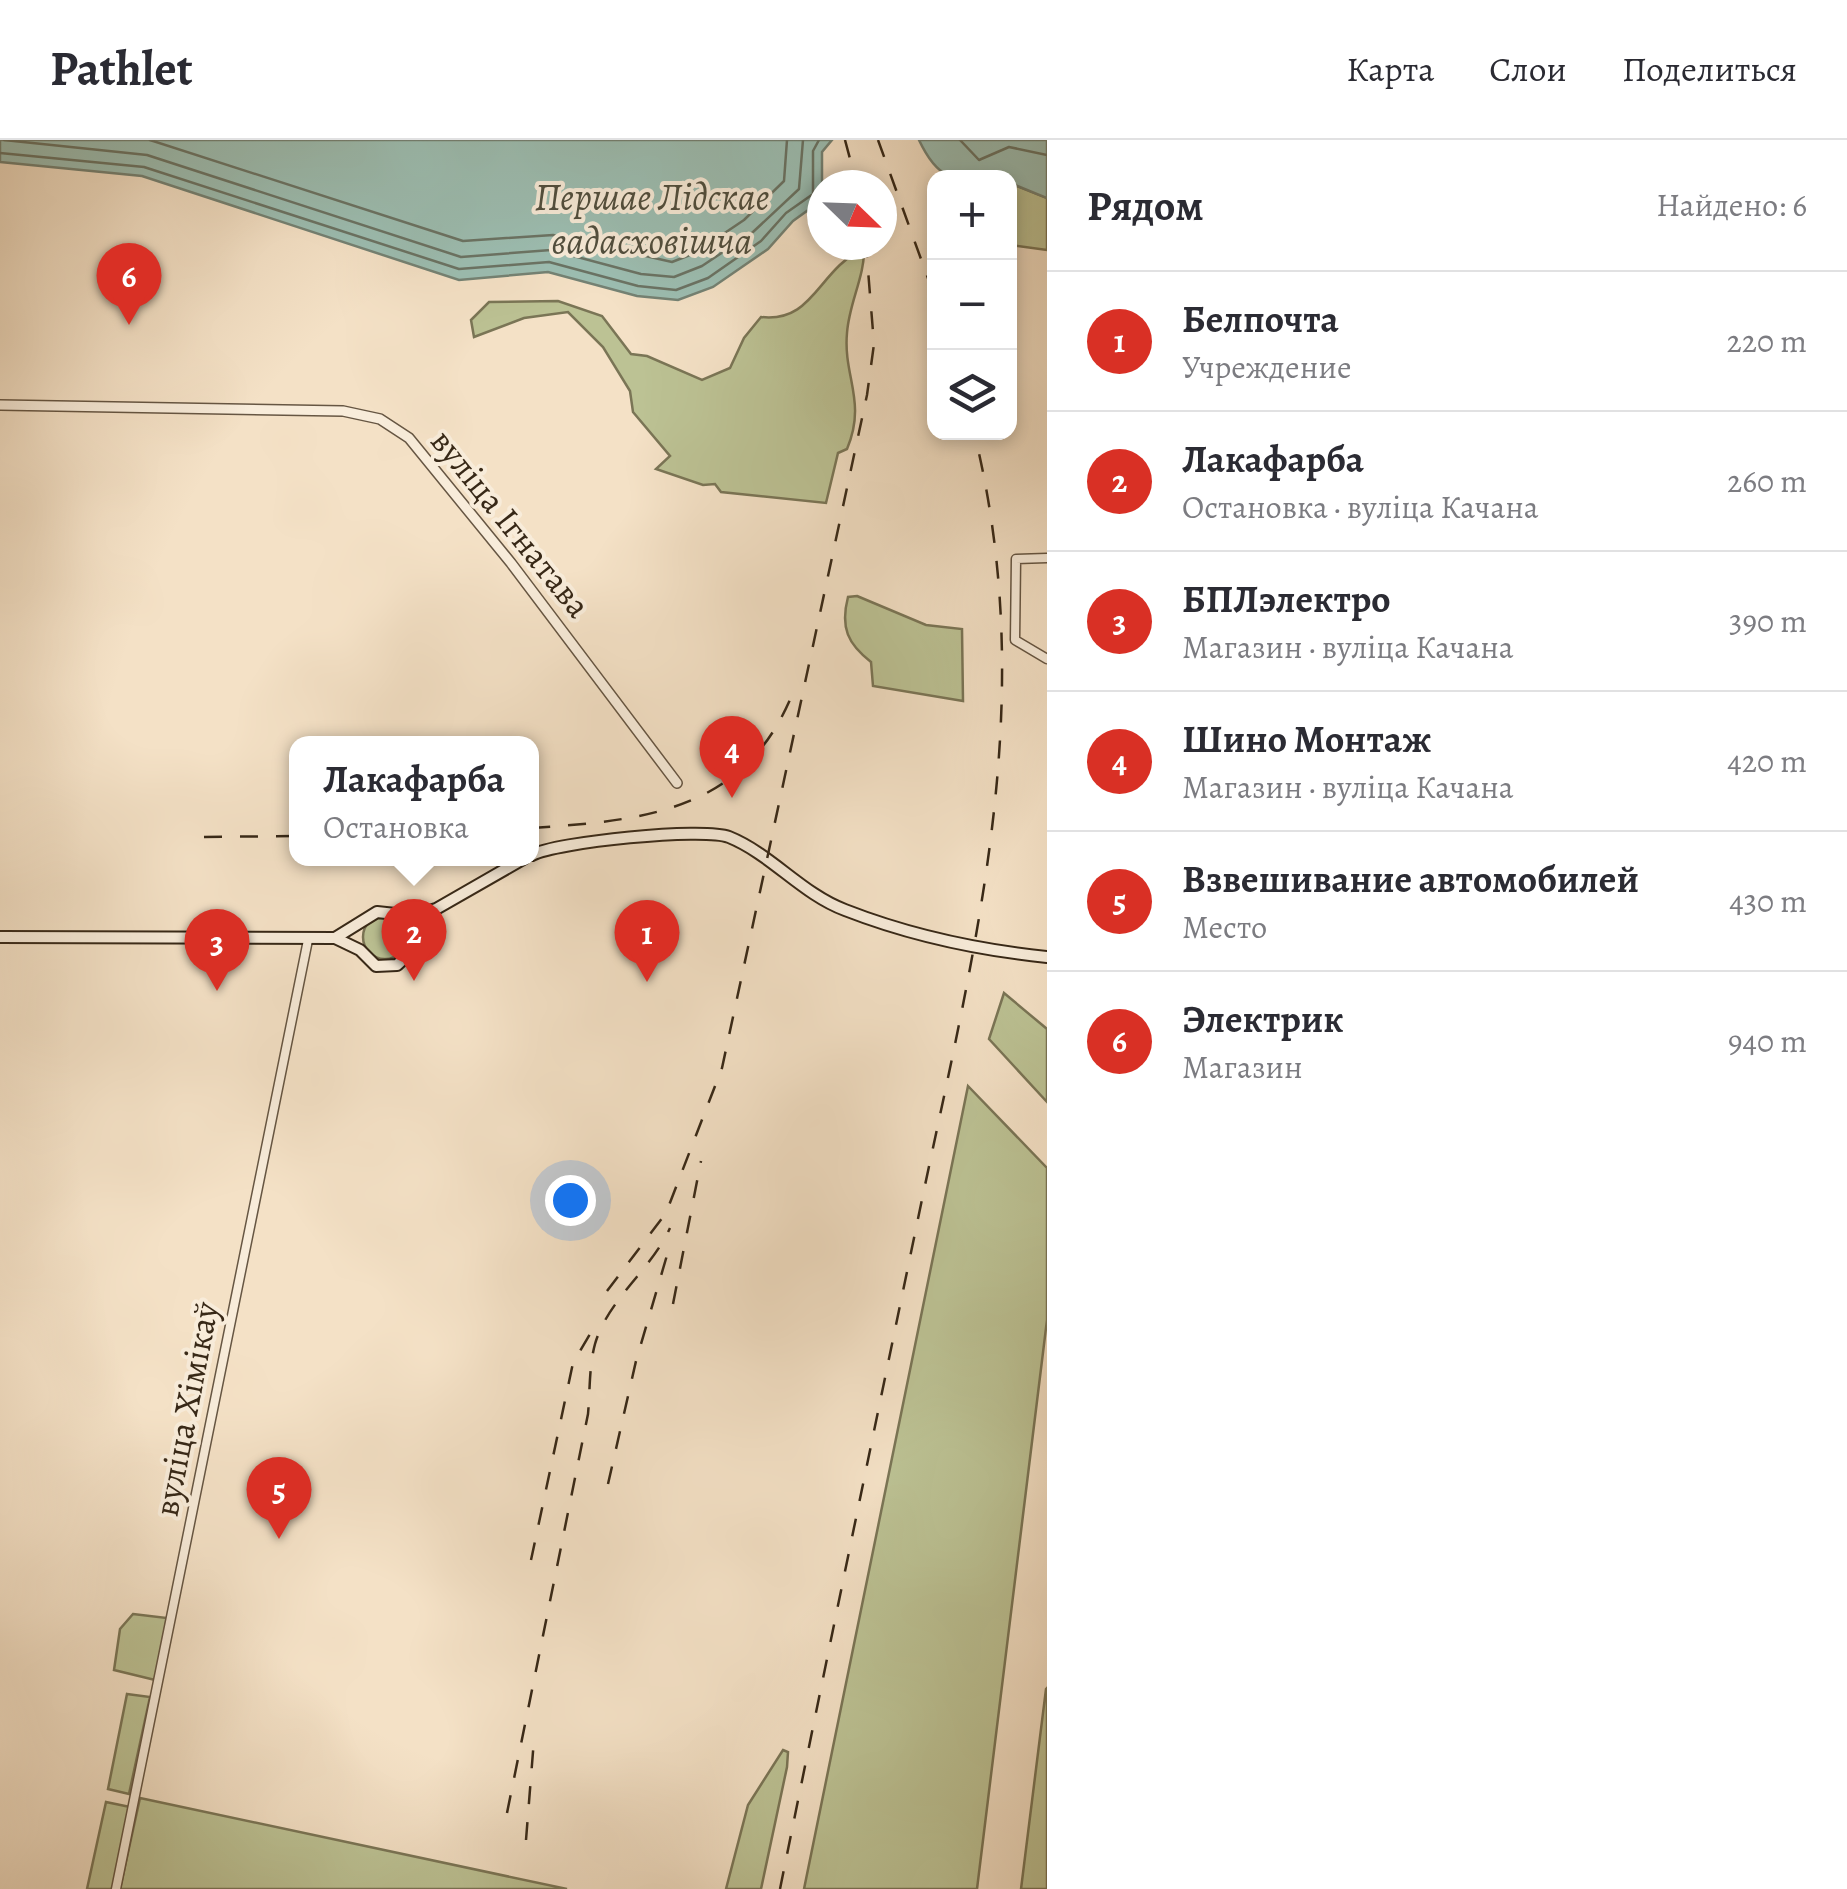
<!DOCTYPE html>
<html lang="ru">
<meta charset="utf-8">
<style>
:root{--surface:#fff;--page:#f7f7f7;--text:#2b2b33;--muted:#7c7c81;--line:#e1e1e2;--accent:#d93025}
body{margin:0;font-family:Alegreya,serif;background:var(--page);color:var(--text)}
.controls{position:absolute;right:30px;top:30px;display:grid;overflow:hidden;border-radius:20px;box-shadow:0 5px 15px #0003}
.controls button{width:90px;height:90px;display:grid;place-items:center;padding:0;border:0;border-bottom:2px solid var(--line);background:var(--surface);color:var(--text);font:50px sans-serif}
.compass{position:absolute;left:807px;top:30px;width:90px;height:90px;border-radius:50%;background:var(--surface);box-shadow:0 5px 15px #0003;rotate:113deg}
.you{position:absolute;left:570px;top:1060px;width:35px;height:35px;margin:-25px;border:8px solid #fff;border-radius:50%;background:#1a73e8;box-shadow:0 0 0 15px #1a73e833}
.badge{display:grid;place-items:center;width:65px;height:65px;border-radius:50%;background:var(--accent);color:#fff;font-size:32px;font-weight:700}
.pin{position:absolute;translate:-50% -82px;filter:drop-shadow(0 2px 5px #0008)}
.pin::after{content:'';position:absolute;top:52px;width:35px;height:30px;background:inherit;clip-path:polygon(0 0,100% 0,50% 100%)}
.popup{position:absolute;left:289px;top:596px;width:250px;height:130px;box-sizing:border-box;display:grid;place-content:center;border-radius:20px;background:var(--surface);filter:drop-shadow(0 2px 8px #0005);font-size:32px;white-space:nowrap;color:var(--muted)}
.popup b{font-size:38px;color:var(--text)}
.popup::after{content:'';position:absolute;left:50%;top:100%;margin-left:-20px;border:20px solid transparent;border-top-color:var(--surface)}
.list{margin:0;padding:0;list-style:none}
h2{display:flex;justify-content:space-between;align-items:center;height:130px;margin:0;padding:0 40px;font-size:42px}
h2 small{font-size:32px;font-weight:400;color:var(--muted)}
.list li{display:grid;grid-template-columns:65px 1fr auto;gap:30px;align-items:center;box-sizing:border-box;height:140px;padding:0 40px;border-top:2px solid var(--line)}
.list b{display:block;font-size:38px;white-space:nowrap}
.list p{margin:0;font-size:32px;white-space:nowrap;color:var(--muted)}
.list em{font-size:32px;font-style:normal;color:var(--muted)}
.icon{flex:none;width:55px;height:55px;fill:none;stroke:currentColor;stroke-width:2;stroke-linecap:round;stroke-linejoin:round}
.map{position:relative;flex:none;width:1047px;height:1749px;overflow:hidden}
header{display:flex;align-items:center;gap:60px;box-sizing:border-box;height:140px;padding:0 50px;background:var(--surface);border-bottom:2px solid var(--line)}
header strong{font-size:48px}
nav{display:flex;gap:55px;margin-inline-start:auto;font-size:35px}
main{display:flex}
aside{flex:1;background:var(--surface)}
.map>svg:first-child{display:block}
.green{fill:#bcc294;stroke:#7a7556;stroke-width:2.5}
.water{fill:#9cbeb2;stroke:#748274;stroke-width:2.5}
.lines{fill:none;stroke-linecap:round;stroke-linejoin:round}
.shore{stroke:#6a7364;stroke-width:2.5}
.minor-casing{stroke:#665643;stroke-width:11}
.tertiary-casing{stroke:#665643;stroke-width:12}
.secondary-casing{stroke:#372817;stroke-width:14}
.minor{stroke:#f8ecda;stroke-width:8}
.tertiary{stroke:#f8ecda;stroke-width:9}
.secondary{stroke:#f8ecda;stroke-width:10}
.rail{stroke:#372817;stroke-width:2.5;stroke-dasharray:18 18;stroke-linecap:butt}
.labels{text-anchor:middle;stroke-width:8;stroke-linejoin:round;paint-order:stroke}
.street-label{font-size:35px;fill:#372817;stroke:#f8ecda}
.water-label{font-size:38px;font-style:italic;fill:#504e3e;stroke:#f8ecda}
</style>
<header>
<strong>Pathlet</strong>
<nav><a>Карта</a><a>Слои</a><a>Поделиться</a></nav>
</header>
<main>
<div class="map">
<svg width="1047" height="1749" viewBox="0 0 1047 1749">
<rect width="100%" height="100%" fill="#f4e1c6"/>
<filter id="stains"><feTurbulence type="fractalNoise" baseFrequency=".002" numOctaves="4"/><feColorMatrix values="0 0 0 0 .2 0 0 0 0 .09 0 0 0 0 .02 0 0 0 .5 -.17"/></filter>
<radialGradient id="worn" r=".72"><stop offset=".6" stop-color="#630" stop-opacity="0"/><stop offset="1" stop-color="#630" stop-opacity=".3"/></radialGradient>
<g class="green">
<path d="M 1009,43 L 1047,58 L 1047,110 L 1010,105 Z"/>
<path d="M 864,108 C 865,136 849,163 847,193 C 843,237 867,261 847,309 L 838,313 L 826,363 L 721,352 L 715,344 L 703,345 L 656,329 L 670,316 L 633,272 L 630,251 L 603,207 L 568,172 L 524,178 L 474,197 L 471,180 L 489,162 L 558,161 L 602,176 L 631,214 L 647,216 L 702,240 L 730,228 L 744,198 L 761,177 C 814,183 817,131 864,108 Z"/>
<path d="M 857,456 L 926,485 L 962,489 L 963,561 L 873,546 L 871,522 C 848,504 840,488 848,457 Z"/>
<circle cx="385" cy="797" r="22"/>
<path d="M 1004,853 L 1047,889 L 1047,962 L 989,899 Z"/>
<path d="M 968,946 L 1047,1028 L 1047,1180 L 977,1749 L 804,1749 Z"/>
<path d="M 133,1474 L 167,1478 L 155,1540 L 114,1530 L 120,1489 Z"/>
<path d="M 1047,1548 L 1047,1749 L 1021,1749 L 1046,1549 Z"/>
<path d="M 127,1554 L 150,1557 L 129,1654 L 108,1649 Z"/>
<path d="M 783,1610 L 788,1612 L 787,1627 L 761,1749 L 726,1749 L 748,1665 Z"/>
<path d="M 140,1658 L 567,1749 L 120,1749 Z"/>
<path d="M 106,1662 L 130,1667 L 113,1749 L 87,1749 Z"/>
</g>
<g class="water">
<path d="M 0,0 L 832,0 L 822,12 L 822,60 L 793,81 L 768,109 L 713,147 L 678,160 L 637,156 L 548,132 L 459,140 L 142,36 L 0,22 Z"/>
<path d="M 919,0 L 1047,0 L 1047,58 L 1010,43 L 1009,38 C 960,38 942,49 919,0 Z"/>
</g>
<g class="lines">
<g class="shore">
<path d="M 4,0 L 147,15 L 461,117 L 551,110 L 641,134 L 674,137 L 702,126 L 753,92 L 799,49 L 803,0"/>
<path d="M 150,0 L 463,101 L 553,95 L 672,122 L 695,113 L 744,80 L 784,41 L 787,0"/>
<path d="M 960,0 L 979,20 L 1009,7 L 1047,15"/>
<path d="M 0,13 L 144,27 L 459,129 L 549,122 L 638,146 L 676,150 L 708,138 L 761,101 L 786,73 L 813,54 L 813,11 L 819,0"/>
</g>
<g class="minor-casing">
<g id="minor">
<path d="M 1047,418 L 1016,419 L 1015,500 L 1047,519"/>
<path d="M 116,1749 L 308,800"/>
</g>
</g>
<g class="tertiary-casing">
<path id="tertiary" d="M 0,265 L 343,271 L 380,279 L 409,298 L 511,423 L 677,643"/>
</g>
<g class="secondary-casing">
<g id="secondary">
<path d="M 532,715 C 556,702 703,687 729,697 C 771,714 802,754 845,770 C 909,795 979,810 1047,817"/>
<path d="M 0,797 L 335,798 L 377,772 L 414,776 L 436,769 L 525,718"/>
<path d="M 335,798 L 360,810 L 376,826 L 397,825 L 411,812 L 415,798 L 402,775"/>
</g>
</g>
<use href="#minor" class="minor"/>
<use href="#tertiary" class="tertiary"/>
<use href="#secondary" class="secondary"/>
<g class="rail">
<path d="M 845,0 L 857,45"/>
<path d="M 878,0 L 934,155"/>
<path d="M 532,688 C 649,680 749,671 796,545"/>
<path d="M 204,697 L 296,696"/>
<path d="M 607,1151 L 666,1073 L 722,928 L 867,255 L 874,204 L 866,105"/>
<path d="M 673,1164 L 701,1021"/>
<path d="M 608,1344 L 636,1221 L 670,1105"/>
<path d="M 531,1420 L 573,1223 L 593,1189"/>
<path d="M 507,1673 L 588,1274 C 590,1252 589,1226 595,1204 C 608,1159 651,1130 670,1088"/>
<path d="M 526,1700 L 534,1599"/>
<path d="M 780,1749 C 824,1532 869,1315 914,1098 C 970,824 1043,572 974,292"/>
</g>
</g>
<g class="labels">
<g class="street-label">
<text transform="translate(511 383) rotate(51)" y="12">вуліца Ігнатава</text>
<text transform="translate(186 1269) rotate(-79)" y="12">вуліца Хімікаў</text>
</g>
<g class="water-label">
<text x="652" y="70">Першае Лідскае<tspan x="652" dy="44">вадасховішча</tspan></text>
</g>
</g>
<rect width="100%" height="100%" filter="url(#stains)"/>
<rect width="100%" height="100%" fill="url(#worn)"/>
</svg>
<div class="controls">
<button>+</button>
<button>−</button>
<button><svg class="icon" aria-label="layers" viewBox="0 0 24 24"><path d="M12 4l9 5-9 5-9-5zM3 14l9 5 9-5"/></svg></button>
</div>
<svg class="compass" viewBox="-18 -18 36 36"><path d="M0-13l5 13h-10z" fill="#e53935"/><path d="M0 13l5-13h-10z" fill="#7c7c81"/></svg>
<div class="you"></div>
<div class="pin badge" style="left:647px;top:842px">1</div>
<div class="pin badge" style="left:414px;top:841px">2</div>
<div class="popup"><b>Лакафарба</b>Остановка</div>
<div class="pin badge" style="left:217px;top:851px">3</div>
<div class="pin badge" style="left:732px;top:658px">4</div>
<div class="pin badge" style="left:279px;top:1399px">5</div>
<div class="pin badge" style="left:129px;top:185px">6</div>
</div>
<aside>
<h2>Рядом<small>Найдено: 6</small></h2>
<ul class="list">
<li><span class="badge">1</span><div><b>Белпочта</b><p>Учреждение</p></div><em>220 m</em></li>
<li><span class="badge">2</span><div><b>Лакафарба</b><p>Остановка · вуліца Качана</p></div><em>260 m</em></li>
<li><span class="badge">3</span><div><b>БПЛэлектро</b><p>Магазин · вуліца Качана</p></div><em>390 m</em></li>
<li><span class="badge">4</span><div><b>Шино Монтаж</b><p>Магазин · вуліца Качана</p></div><em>420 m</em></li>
<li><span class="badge">5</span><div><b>Взвешивание автомобилей</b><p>Место</p></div><em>430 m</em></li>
<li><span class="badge">6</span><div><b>Электрик</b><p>Магазин</p></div><em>940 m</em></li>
</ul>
</aside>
</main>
